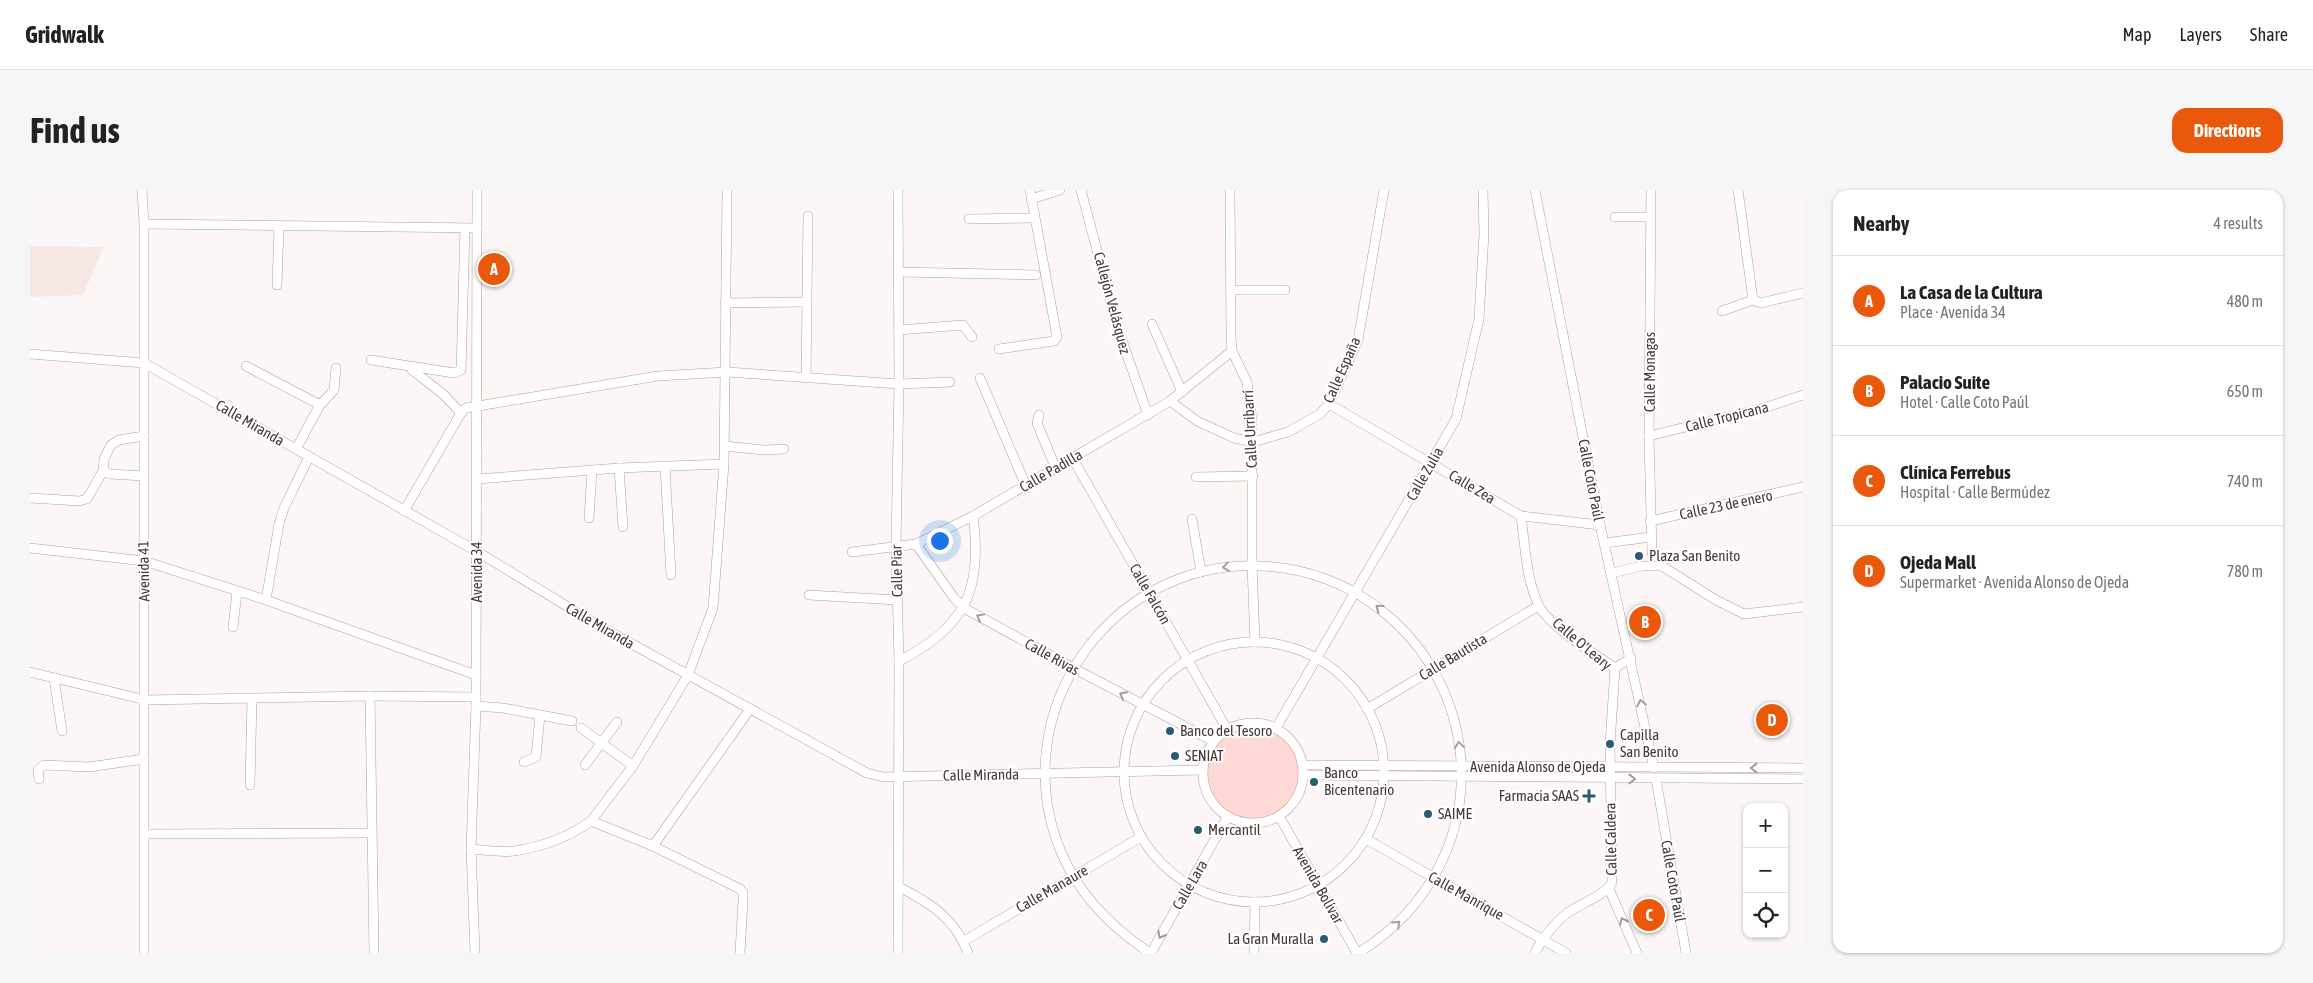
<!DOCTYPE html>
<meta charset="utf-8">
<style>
:root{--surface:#fff;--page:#f6f6f6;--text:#222;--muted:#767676;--line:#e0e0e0;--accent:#ea580c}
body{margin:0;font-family:"Asap Condensed",sans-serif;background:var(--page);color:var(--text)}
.controls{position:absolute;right:15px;bottom:15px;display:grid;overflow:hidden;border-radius:10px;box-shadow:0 1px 4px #0004}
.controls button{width:45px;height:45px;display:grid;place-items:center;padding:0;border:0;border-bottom:1px solid var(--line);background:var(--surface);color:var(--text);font:25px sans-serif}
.you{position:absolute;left:909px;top:350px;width:18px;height:18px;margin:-12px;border:4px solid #fff;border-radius:50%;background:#1a73e8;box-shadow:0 0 0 8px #1a73e833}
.badge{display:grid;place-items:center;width:32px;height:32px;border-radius:50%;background:var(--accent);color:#fff;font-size:16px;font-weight:700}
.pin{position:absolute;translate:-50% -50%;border:2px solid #fff;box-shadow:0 1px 5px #0006}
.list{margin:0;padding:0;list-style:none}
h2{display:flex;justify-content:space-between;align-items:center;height:65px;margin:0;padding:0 20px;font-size:21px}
h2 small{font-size:16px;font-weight:400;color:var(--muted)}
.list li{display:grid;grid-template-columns:32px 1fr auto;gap:15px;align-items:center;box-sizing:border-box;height:90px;padding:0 20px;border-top:1px solid var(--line)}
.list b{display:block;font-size:19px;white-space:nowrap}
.list p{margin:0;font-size:16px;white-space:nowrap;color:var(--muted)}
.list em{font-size:16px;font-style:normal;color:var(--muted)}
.icon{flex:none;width:28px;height:28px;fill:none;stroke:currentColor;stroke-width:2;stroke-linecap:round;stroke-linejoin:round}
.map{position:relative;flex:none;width:1773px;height:763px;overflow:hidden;border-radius:15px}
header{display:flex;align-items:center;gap:30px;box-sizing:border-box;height:70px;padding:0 25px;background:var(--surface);border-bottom:1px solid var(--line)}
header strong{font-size:24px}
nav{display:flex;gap:28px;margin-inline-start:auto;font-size:18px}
.intro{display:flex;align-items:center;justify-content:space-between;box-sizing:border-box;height:120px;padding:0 30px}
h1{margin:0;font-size:35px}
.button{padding:12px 22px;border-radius:15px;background:var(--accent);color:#fff;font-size:18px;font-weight:700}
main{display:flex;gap:30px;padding:0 30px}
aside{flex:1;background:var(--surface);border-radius:15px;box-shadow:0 1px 4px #0004}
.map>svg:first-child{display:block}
.built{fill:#f7e8e6}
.green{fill:#fed9d5}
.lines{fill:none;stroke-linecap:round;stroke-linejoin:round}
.minor-casing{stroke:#b79d9b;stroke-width:10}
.minor{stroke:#fff;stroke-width:9}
.oneway{stroke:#a29c9c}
.poi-dot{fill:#295b79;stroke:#fff;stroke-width:2}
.labels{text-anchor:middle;stroke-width:4;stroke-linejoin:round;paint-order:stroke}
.street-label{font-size:15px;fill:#443938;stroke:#fff}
.poi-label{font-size:15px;fill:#443938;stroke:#fff;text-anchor:start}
</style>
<header>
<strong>Gridwalk</strong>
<nav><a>Map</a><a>Layers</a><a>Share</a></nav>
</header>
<div class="intro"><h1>Find us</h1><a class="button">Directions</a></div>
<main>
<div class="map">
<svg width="1773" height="763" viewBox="0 0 1773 763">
<rect width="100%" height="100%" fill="#fcf7f6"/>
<path class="built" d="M 0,56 L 74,57 L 53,105 L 0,107 Z"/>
<circle class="green" cx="1223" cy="583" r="50"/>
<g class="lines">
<g class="minor-casing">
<g id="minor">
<path d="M 112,0 L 114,34 L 114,763"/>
<path d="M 1051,0 L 1087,136 L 1118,225"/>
<path d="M 1200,0 L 1201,147 L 1202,161 L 1217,192 L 1222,231 L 1222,375 L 1225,452"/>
<path d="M 1505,0 L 1570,335 L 1624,578"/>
<path d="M 1621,0 L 1619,246 L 1622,363"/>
<path d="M 1708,0 L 1723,110 L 1731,113 L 1773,103"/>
<path d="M 1001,9 L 1030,0"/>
<path d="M 1585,27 L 1621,27"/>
<path d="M 939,29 L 1004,28"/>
<path d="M 114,34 L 447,38"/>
<path d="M 869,82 L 1006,85"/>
<path d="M 247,95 L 249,37"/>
<path d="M 1201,100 L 1255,100"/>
<path d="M 695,113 L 777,112"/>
<path d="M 1692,121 L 1723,110"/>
<path d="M 1122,134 L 1152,202"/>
<path d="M 869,140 L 933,135 L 942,147"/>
<path d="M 969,159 L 1024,151 L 1027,147 L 1000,0"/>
<path d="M 0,164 L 114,173 L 448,362 L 571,437 L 837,583 L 853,587 L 1172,580"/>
<path d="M 341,170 L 424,183 L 431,180 L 435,38"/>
<path d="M 216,176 L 290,215"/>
<path d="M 382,180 L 413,204 L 431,223"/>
<path d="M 776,188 L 778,26"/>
<path d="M 950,188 L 996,296"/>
<path d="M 1140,211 L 1167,231 L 1204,248 L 1223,252 L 1258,242 L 1290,224 L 1299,214 L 1328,150 L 1354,0"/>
<path d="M 1299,214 L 1491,326 L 1570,335"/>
<path d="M 1009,225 L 1007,233 L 1026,279"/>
<path d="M 1619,246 L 1734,218 L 1773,205"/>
<path d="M 694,256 L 735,260 L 754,259"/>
<path d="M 266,259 L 290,215 L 304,200 L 306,178"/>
<path d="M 1043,269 L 1197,539"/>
<path d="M 635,276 L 641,385"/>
<path d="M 589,278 L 593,337"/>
<path d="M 73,281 L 80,284 L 114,286"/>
<path d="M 1166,287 L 1223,286"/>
<path d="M 447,289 L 589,278 L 694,274"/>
<path d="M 0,308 L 49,311 L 57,309 L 73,281 L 74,269 L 81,255 L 89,250 L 114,246"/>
<path d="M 374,321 L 431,223 L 436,218 L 628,186 L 697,182 L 869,194 L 920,192"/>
<path d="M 1491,326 C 1495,355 1496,387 1508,414 C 1517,435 1566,465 1585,478 L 1580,554 L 1582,692 C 1578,704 1548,715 1537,723 C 1523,735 1513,746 1505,763"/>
<path d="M 559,328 L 562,280"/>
<path d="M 1162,329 L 1171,382"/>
<path d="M 1620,331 L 1773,297"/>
<path d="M 1575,353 L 1621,347"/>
<path d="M 886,354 L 924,408 L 934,418 L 1043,478 L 1183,551"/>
<path d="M 0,358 L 114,371 L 236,410 L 446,485"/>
<path d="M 822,362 L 886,354 L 943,326 L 1140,211 L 1202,161"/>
<path d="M 1582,383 L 1612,376 L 1632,376 L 1686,410 L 1714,424 L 1773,417"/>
<path d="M 779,405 L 867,410"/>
<path d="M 236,410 L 249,334 L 254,318 L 279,267"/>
<path d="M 203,437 L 207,402"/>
<circle cx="1224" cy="582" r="130"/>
<path d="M 869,471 C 936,437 953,399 943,326"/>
<path d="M 1585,478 L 1601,468"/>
<path d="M 0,482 L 116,510 L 340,506 L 344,763"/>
<path d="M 24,488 L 32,541"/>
<path d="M 340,506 L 446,507"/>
<path d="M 446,516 L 473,518 L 542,531"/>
<path d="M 1337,519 L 1508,416"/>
<circle cx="1223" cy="583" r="50"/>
<path d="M 551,538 L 603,576"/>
<path d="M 1246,538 L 1426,229 L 1449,129 L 1454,44 L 1453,0"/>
<path d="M 494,572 L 506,567 L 510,525"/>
<path d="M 555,575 L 587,532"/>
<path d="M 1273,575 L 1773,578"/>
<path d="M 1273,585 L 1773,589"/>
<path d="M 9,589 L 8,580 L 14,575 L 59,577 L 114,569"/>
<path d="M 1626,589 L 1656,763"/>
<path d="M 220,595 L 222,509"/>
<path d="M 1249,626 L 1327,763"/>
<path d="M 561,631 L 603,576 L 658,485 L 683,418 L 694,274 L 697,0"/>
<path d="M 115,644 L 341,643"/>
<path d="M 1336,649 L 1536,763"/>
<path d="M 623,656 L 720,519"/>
<path d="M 441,659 C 455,660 471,663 484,661 C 511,657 539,647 561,631 L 623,656 L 710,699 L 713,703 L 713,710 L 710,763"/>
<path d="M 869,697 C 900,713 925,728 938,763"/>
<path d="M 1579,699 L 1607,763"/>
<path d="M 934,751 L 1111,647"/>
<path d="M 445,763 L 441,659 L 446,516 L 447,0"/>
<path d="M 868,763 L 869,471 L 866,356 L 869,194 L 868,0"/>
<path d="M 1120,763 C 1081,737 1049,705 1031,662 C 973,522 1081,369 1231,376 C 1275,378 1318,393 1352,421 C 1398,457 1427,512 1431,571 C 1436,651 1395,722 1328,763"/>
<path d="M 1121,763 L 1198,626"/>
<path d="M 1224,763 L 1225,712"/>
</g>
</g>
<use href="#minor" class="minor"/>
</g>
<defs><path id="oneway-chevron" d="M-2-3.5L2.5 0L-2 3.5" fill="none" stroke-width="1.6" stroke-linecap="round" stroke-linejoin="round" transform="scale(1.25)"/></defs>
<g class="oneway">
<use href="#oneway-chevron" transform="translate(1196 377) rotate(173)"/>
<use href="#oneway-chevron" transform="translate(1349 418) rotate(-143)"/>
<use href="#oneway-chevron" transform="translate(950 427) rotate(-151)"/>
<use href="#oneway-chevron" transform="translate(1093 505) rotate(-152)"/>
<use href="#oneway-chevron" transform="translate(1611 513) rotate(-102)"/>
<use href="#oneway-chevron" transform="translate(1429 555) rotate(-98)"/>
<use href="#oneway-chevron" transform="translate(1724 578) rotate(-180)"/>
<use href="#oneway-chevron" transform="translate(1602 589)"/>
<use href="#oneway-chevron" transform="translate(1593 731) rotate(-114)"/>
<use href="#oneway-chevron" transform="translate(1367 734) rotate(-43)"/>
<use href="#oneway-chevron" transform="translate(1131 745) rotate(120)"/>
</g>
<g class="poi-dot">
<circle cx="1609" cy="366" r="5"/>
<circle cx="1140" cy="541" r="5"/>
<circle cx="1580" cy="554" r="5"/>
<circle cx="1145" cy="566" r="5"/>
<circle cx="1284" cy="592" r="5"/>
<path d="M1556.5 598.5h5v5h5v5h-5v5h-5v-5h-5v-5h5z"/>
<circle cx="1398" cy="624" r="5"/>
<circle cx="1168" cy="640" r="5"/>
<circle cx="1294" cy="749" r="5"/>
</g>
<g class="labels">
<g class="street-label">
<text transform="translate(1082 113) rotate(75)" y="5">Callejón Velásquez</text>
<text transform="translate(1312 180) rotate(-66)" y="5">Calle España</text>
<text transform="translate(1620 182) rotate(-90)" y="5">Calle Monagas</text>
<text transform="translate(1697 227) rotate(-14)" y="5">Calle Tropicana</text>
<text transform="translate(220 233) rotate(30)" y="5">Calle Miranda</text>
<text transform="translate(1220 239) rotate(-93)" y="5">Calle Urribarrí</text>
<text transform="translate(1021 281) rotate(-30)" y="5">Calle Padilla</text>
<text transform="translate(1395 284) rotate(-60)" y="5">Calle Zulia</text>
<text transform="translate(1561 290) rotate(79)" y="5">Calle Coto Paúl</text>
<text transform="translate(1442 297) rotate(31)" y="5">Calle Zea</text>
<text transform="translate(1696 315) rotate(-12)" y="5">Calle 23 de enero</text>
<text transform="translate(114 381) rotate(-91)" y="5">Avenida 41</text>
<text transform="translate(867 381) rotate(-91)" y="5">Calle Piar</text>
<text transform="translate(447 382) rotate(-90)" y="5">Avenida 34</text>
<text transform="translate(1120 404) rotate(60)" y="5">Calle Falcón</text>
<text transform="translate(570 436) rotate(30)" y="5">Calle Miranda</text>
<text transform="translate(1552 454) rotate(40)" y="5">Calle O'Leary</text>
<text transform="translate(1022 467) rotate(29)" y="5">Calle Rivas</text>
<text transform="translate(1423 467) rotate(-31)" y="5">Calle Bautista</text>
<text x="1508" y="582">Avenida Alonso de Ojeda</text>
<text transform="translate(951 585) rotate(-1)" y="5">Calle Miranda</text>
<text transform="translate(1581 649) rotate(-91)" y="5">Calle Caldera</text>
<text transform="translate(1643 691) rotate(80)" y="5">Calle Coto Paúl</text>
<text transform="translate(1160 695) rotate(-60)" y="5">Calle Lara</text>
<text transform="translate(1288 695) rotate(60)" y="5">Avenida Bolívar</text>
<text transform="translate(1022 699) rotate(-30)" y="5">Calle Manaure</text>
<text transform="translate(1436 706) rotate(29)" y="5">Calle Manrique</text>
</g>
<g class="poi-label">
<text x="1619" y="371">Plaza San Benito</text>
<text x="1150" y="546">Banco del Tesoro</text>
<text x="1590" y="550">Capilla<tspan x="1590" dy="17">San Benito</tspan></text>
<text x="1155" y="571">SENIAT</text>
<text x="1294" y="588">Banco<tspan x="1294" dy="17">Bicentenario</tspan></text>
<text x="1549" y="611" text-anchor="end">Farmacia SAAS</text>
<text x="1408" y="629">SAIME</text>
<text x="1178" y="645">Mercantil</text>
<text x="1284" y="754" text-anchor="end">La Gran Muralla</text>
</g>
</g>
</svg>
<div class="controls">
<button>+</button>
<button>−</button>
<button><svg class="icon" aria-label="locate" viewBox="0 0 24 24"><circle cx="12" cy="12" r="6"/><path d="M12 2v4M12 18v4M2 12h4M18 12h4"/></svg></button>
</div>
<div class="you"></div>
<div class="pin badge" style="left:464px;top:79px">A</div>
<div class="pin badge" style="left:1615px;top:432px">B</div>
<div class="pin badge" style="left:1619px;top:725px">C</div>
<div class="pin badge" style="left:1742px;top:530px">D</div>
</div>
<aside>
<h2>Nearby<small>4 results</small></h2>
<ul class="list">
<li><span class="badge">A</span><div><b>La Casa de la Cultura</b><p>Place · Avenida 34</p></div><em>480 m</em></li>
<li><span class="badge">B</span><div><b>Palacio Suite</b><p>Hotel · Calle Coto Paúl</p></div><em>650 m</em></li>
<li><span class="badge">C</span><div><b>Clínica Ferrebus</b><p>Hospital · Calle Bermúdez</p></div><em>740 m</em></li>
<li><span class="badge">D</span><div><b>Ojeda Mall</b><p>Supermarket · Avenida Alonso de Ojeda</p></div><em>780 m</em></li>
</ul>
</aside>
</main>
